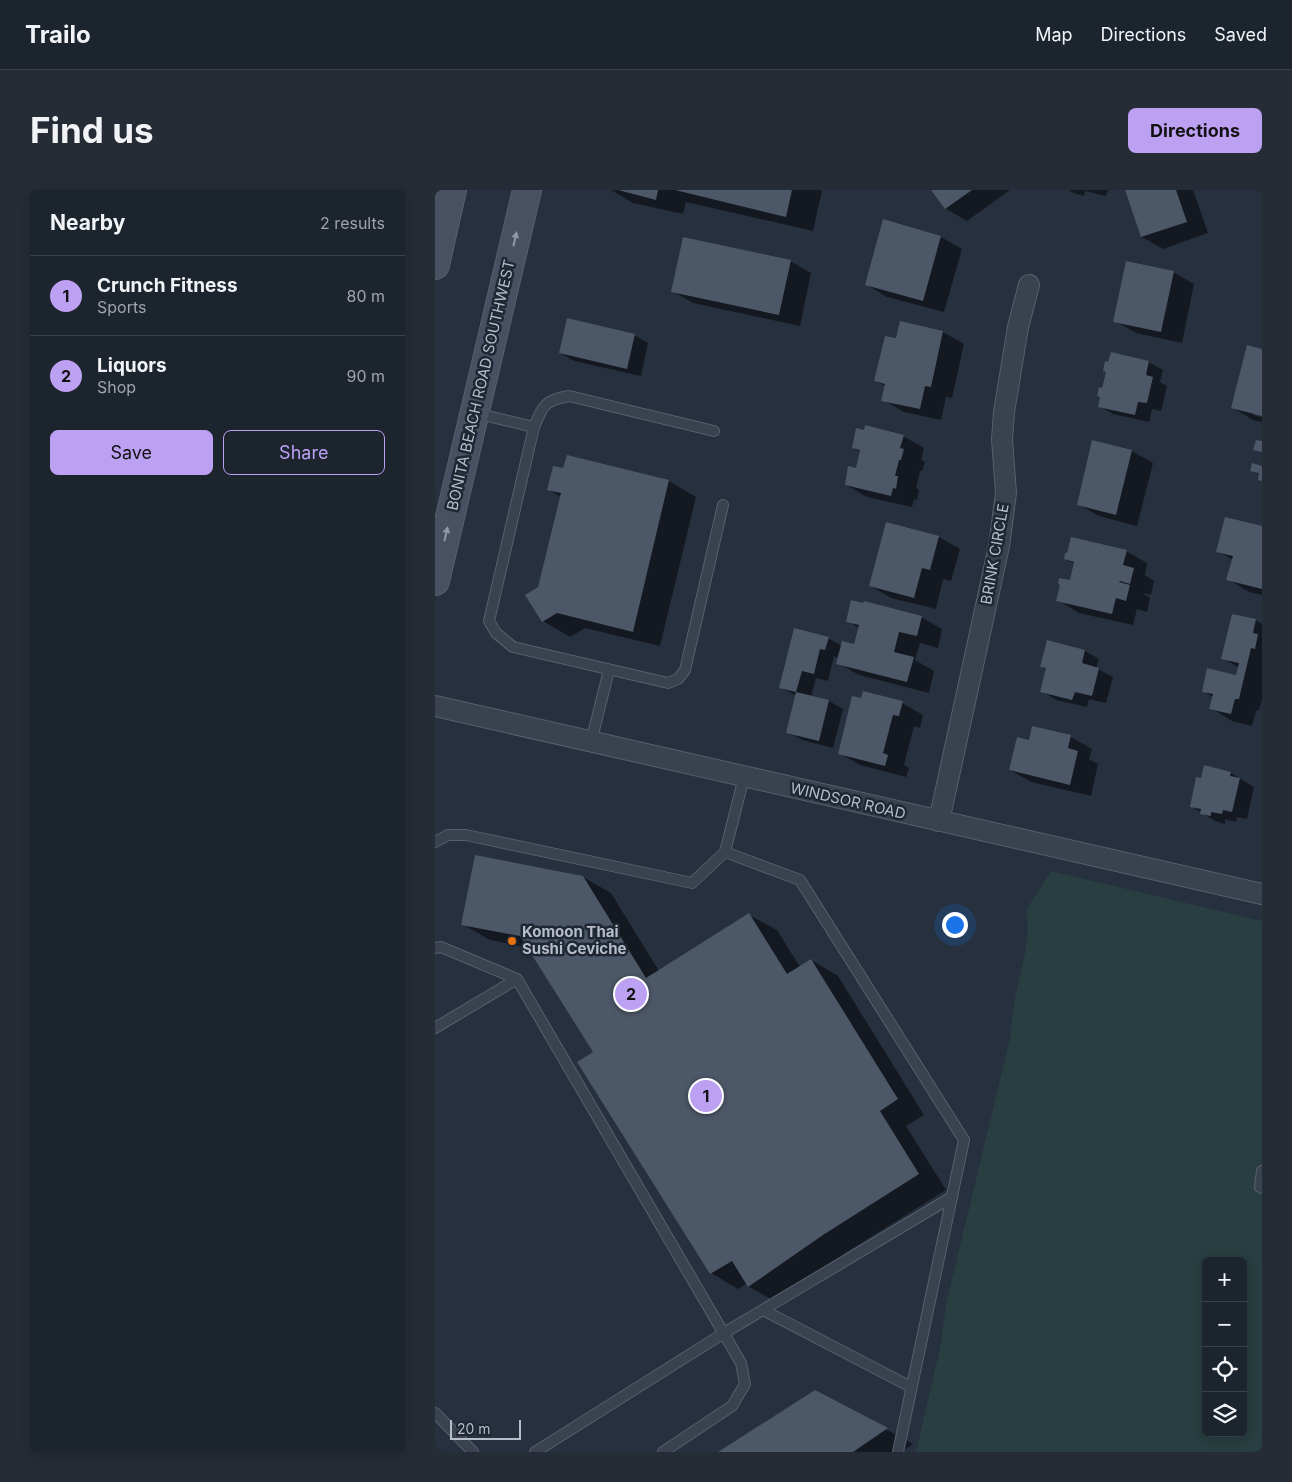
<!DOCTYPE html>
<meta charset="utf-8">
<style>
:root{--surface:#1c242e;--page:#252c36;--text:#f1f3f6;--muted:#a0a4aa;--line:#3a414a;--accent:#bca0f2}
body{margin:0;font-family:Inter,sans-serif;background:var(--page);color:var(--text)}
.controls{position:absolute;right:15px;bottom:15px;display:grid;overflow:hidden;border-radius:8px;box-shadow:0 2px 12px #0003}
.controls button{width:45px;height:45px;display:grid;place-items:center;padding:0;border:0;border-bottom:1px solid var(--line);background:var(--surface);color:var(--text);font:25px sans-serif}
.scale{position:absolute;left:15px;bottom:12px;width:71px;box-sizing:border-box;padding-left:5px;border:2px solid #b6bdc9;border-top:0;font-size:14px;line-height:18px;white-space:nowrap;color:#b6bdc9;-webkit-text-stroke:4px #1e2733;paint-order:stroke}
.you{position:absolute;left:519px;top:734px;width:18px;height:18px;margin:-12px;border:4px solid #fff;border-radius:50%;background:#1a73e8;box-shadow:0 0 0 8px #1a73e833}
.badge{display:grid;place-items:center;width:32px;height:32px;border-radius:50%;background:var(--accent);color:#111;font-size:16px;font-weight:700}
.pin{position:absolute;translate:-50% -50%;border:2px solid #fff;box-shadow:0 1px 5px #0006}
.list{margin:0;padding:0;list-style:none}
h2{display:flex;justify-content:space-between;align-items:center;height:65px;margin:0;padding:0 20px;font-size:21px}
h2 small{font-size:16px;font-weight:400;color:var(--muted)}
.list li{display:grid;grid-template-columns:32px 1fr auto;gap:15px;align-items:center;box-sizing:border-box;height:80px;padding:0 20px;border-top:1px solid var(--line)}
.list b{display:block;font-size:19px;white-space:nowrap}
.list p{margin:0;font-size:16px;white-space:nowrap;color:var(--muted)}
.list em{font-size:16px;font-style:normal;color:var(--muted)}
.actions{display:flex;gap:10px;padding:15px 20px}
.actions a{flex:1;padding:11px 0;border:1px solid var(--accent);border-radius:8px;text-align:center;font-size:18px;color:var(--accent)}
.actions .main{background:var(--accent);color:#111}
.icon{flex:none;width:28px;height:28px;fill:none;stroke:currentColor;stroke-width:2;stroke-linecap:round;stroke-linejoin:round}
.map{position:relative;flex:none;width:827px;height:1262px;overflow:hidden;border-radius:8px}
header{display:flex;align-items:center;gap:30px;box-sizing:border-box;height:70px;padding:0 25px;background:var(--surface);border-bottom:1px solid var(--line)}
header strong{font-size:24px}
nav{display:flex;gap:28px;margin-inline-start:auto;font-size:18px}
.intro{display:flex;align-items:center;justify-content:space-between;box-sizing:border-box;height:120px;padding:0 30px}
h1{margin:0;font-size:35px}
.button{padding:12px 22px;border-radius:8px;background:var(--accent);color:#111;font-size:18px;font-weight:700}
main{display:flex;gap:30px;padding:0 30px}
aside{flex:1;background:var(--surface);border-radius:8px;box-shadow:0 2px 12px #0003}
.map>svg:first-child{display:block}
.green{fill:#293e40;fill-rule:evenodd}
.shadow{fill:#0007}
.building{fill:#4c5767}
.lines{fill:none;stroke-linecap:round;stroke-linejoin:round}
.lane-casing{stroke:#57606c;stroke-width:12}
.street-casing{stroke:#57606c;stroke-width:22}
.secondary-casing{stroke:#57606c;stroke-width:30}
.lane{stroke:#39424e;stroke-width:10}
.street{stroke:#39424e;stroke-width:20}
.secondary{stroke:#485161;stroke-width:28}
.oneway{fill:#9097a5}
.food-dot{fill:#e8710a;stroke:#1e2733;stroke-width:2}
.labels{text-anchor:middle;stroke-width:5;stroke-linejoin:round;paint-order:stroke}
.street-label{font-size:15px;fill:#b6bdc9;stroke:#1e2733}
.poi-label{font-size:15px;font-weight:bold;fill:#b6bdc9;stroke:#1e2733;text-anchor:start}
</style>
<header>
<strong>Trailo</strong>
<nav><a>Map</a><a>Directions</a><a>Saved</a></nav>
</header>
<div class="intro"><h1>Find us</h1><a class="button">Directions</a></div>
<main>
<aside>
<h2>Nearby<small>2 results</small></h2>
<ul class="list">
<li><span class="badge">1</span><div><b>Crunch Fitness</b><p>Sports</p></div><em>80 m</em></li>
<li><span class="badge">2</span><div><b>Liquors</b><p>Shop</p></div><em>90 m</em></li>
</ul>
<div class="actions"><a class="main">Save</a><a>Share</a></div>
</aside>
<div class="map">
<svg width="827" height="1262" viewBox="0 0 827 1262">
<rect width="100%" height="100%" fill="#26303e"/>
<path class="green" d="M 616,681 L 827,731 L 827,1262 L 481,1262 L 506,1153 L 511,1114 L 575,848 C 577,835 577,822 580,809 C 585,779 597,750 591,720 ZM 771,1071 L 808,1071 L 808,1243 L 771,1243 Z"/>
<g class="shadow">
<path d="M 176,0 L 386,0 L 387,1 L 378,41 L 251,12 L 248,24 L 198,13 Z"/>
<path d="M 498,0 L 575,0 L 532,31 L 511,19 Z"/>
<path d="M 633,0 L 673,0 L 671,6 L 650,1 L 649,6 L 639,3 Z"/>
<path d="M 692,0 L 758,0 L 773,43 L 728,59 L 707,47 Z"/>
<path d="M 449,31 L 506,47 L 527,59 L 509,122 L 452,107 L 431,94 Z"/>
<path d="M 355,71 L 376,83 L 365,136 L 258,113 L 237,101 Z"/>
<path d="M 738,82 L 759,94 L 747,153 L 701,143 L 680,131 Z"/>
<path d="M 466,133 L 508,142 L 529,154 L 517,208 L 511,207 L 506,230 L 469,222 L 448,210 L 451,196 L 441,191 L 462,150 Z"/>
<path d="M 199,145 L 213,153 L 206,186 L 139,171 L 125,163 Z"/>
<path d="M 713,172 L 728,180 L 725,192 L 732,196 L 726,221 L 717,219 L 714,232 L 678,224 L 664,216 L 668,199 Z"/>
<path d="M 797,217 L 818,223 L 818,225 L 827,227 L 827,232 L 818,230 Z"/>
<path d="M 468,246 L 489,258 L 486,270 L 490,272 L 487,281 L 485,281 L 481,298 L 484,300 L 482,310 L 479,309 L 477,317 L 432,307 L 411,295 L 422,279 L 426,262 L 418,258 Z"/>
<path d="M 658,251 L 697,261 L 718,273 L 702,336 L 664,326 L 643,314 Z"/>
<path d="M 133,267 L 234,291 L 261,307 L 225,456 L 150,438 L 135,447 L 108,431 L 104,397 L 126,307 L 113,299 L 129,280 Z"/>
<path d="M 452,334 L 504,347 L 525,359 L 516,391 L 508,389 L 501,419 L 456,408 L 436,396 Z"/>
<path d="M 827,337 L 827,405 L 814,402 L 793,389 L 798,370 L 783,361 Z"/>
<path d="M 691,361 L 712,373 L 710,385 L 719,391 L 716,405 L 707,403 L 715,408 L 712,422 L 702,419 L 698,435 L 644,423 L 623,410 L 636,392 L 640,374 L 630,369 Z"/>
<path d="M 486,427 L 507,439 L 503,458 L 485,453 L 480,470 L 499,481 L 494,503 L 424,485 L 403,473 L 404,468 L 399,466 L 393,491 L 381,488 L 376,507 L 394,511 L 408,519 L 398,558 L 367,550 L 353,542 L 362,506 L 346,498 L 393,448 L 407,456 L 420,455 L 424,438 L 412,431 Z"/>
<path d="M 821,430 L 827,434 L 827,510 L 824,520 L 821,521 L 817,536 L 797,531 L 776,518 L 778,507 L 768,501 L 802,487 L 804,478 L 788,468 Z"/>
<path d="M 650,461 L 664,469 L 661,478 L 678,487 L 671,513 L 654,509 L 652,517 L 621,510 L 607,501 L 612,480 L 607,476 Z"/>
<path d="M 467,513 L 488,525 L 485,538 L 479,536 L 469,575 L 474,578 L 471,587 L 425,575 L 404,563 Z"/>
<path d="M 598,538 L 636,547 L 657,559 L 654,569 L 663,574 L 656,606 L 596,592 L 575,580 L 595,552 Z"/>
<path d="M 770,577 L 796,583 L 819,597 L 812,629 L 802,627 L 801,632 L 790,629 L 790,634 L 780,631 L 756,616 L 767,590 Z"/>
<path d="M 148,687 L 176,703 L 224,781 L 314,725 L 342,740 L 365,777 L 376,770 L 403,786 L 489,925 L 471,936 L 511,1000 L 415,1060 L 341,1112 L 313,1096 L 312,1093 L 303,1099 L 276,1083 L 160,862 L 94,758 L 55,750 L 27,734 Z"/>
<path d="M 380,1201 L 478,1254 L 467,1262 L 285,1262 Z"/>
</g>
<g class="building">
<path d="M 183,0 L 223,0 L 221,10 Z"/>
<path d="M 240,0 L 357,0 L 351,27 Z"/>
<path d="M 496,0 L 537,0 L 510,19 Z"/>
<path d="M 690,0 L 741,0 L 752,32 L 706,47 Z"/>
<path d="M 448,29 L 506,46 L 488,111 L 430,95 Z"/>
<path d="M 248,47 L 356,70 L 344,125 L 236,102 Z"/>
<path d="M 691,71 L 739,81 L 726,142 L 678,132 Z"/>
<path d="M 132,128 L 200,144 L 192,179 L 124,163 Z"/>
<path d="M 465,131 L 508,141 L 496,197 L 490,196 L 485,219 L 446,211 L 450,194 L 439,191 L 450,146 L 461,148 Z"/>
<path d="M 812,155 L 827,159 L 827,226 L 796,218 Z"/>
<path d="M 676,162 L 714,171 L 711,185 L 718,187 L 712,213 L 703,212 L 700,225 L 663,217 L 665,207 L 662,206 L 664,197 L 667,198 L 671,182 L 668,181 L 670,171 L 673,172 Z"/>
<path d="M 430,235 L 469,245 L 465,258 L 469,259 L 466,270 L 464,270 L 460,286 L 463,286 L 461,299 L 458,298 L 456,306 L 410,295 L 413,276 L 421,278 L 425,260 L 417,258 L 421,238 L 429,240 Z"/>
<path d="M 657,250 L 697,260 L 681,325 L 642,315 Z"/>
<path d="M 821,250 L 827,251 L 827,262 L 818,260 Z"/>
<path d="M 132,265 L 234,290 L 198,442 L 122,423 L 107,432 L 90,405 L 103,397 L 126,303 L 112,300 L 118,276 L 128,278 Z"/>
<path d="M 817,273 L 827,276 L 827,291 L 823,290 L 824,283 L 815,281 Z"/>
<path d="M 790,327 L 827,336 L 827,399 L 791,390 L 798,366 L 781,362 Z"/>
<path d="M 451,332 L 504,346 L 495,380 L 487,378 L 479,408 L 434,396 Z"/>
<path d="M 636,347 L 692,360 L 688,375 L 699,378 L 695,394 L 685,391 L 684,392 L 695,395 L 691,411 L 681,408 L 677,424 L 621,411 L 625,395 L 623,394 L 624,388 L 635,390 L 639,372 L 629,369 L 630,363 L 632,363 Z"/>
<path d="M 416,410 L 428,413 L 429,411 L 487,426 L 482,446 L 464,442 L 459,462 L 479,467 L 472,492 L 401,474 L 407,451 L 419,454 L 424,435 L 411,432 Z"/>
<path d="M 797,424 L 821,429 L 818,443 L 823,444 L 820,459 L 816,458 L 804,509 L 800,509 L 796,524 L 774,519 L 778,504 L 767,502 L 772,478 L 801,485 L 804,473 L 786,469 Z"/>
<path d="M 359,438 L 394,447 L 390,460 L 385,459 L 379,484 L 367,481 L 361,502 L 344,498 Z"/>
<path d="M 612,450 L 650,460 L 647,473 L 664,478 L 657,506 L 640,502 L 637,510 L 605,502 L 611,478 L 605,477 Z"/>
<path d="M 428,501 L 468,511 L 464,526 L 458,525 L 448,563 L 453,565 L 450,576 L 403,564 L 417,506 L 426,508 Z"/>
<path d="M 361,502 L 394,510 L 384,551 L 351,543 Z"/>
<path d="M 597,536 L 636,545 L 633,558 L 643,561 L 635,595 L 574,580 L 582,547 L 594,550 Z"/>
<path d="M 769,575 L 796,582 L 795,586 L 805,588 L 797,622 L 788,620 L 787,624 L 776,622 L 776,626 L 765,624 L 766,619 L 755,617 L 761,587 L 766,588 Z"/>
<path d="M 40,665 L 148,686 L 211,788 L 314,723 L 352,784 L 376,769 L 463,909 L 445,921 L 484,984 L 388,1045 L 313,1097 L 297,1071 L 275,1084 L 142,872 L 158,862 L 85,746 L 26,735 Z"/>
<path d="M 380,1200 L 453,1238 L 418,1262 L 283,1262 Z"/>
</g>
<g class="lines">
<g class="lane-casing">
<g id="lane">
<path d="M 40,223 L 99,237 L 54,431 L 61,443 L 78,457 L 233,493 L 243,489 L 250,480 L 288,315"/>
<path d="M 99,237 C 108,215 110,210 134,206 L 279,241"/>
<path d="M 156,552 L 174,480"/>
<path d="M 0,652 L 13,645 L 31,645 L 257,693 L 290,662 L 309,587"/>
<path d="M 290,662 L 365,690 L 529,950 L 463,1262"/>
<path d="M 0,758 L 6,757 L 82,789 L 306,1173 L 310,1194 L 297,1216 L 228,1262"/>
<path d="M 0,838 L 82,789"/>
<path d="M 827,981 L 825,997 L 827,998"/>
<path d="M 328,1120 L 476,1197"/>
<path d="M 0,1223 L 38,1262"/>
<path d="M 100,1262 L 289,1143 L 517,1007"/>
</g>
</g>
<g class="street-casing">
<g id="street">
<path d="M 0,516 L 827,704"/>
<path d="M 504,631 L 564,356 L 571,303 L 567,249 L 569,222 L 583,137 L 594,95"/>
</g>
</g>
<g class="secondary-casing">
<g id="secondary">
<path d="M 0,75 L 17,0"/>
<path d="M 0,391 L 92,0"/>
</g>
</g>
<use href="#lane" class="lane"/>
<use href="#street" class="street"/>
<use href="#secondary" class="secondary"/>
</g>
<defs><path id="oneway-solid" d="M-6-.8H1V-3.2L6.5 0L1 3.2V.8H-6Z" transform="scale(1.25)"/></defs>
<g class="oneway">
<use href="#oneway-solid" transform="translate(80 49) rotate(-77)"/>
<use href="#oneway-solid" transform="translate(11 344) rotate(-77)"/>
</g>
<circle class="food-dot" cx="77" cy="751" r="5"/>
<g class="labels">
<g class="street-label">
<text transform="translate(46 195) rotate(-77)" y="5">BONITA BEACH ROAD SOUTHWEST</text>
<text transform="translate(560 364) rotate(-80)" y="5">BRINK CIRCLE</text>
<text transform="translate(413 611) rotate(13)" y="5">WINDSOR ROAD</text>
</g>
<g class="poi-label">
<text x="87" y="747">Komoon Thai<tspan x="87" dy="17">Sushi Ceviche</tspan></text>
</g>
</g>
</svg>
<div class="controls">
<button>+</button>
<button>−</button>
<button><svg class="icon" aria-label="locate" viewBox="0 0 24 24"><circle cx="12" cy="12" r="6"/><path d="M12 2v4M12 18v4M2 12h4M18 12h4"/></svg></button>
<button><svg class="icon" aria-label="layers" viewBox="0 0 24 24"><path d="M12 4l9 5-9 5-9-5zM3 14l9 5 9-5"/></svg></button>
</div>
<div class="scale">20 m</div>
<div class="you"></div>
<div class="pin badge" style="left:271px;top:906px">1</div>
<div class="pin badge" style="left:196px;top:804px">2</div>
</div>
</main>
